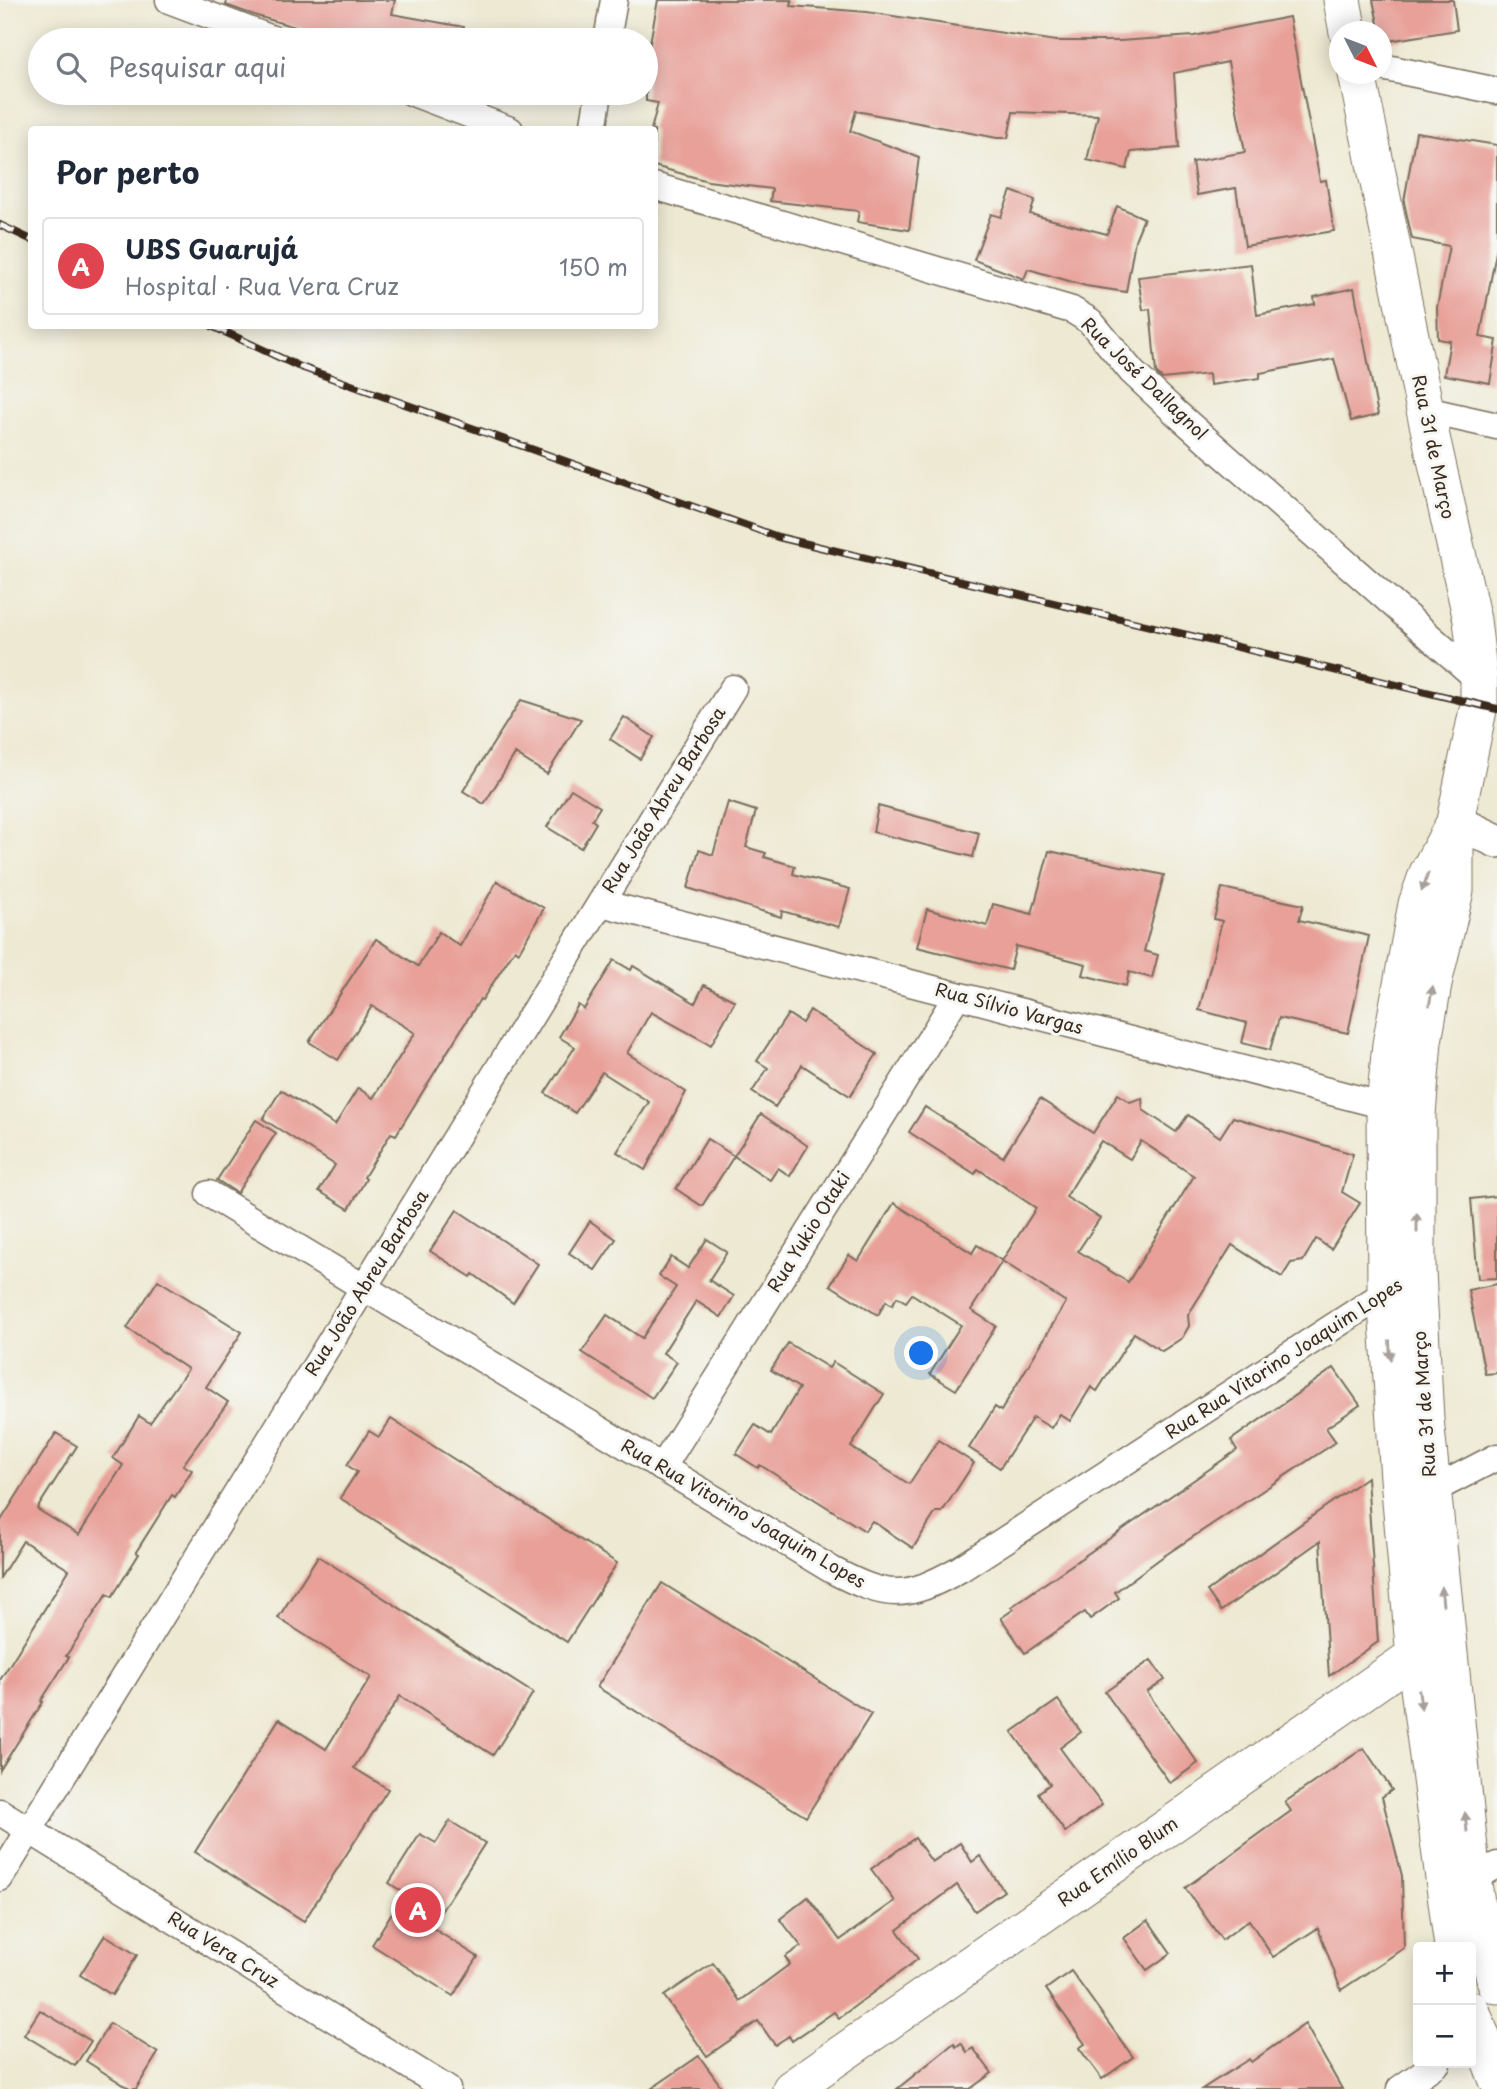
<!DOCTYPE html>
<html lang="pt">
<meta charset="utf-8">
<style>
:root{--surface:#fff;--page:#f2f2f3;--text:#1f2937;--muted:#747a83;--line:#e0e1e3;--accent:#1a73e8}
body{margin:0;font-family:"Playpen Sans",sans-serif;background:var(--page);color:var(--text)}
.controls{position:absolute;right:21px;bottom:21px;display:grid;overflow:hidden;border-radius:7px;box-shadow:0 4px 18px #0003}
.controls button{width:63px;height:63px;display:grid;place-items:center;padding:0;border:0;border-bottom:2px solid var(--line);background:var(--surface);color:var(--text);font:35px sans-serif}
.compass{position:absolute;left:1329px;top:21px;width:63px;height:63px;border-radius:50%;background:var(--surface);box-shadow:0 4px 18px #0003;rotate:132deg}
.you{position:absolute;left:922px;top:1354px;width:24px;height:24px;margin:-18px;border:5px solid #fff;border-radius:50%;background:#1a73e8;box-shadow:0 0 0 10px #1a73e833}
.badge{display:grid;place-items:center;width:46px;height:46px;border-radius:50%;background:var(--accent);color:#fff;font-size:23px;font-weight:700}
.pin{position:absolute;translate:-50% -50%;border:4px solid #fff;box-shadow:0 2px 7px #0006}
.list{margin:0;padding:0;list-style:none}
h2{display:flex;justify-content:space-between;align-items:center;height:91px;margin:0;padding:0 28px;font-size:30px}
h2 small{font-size:23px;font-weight:400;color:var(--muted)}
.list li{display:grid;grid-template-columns:46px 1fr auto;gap:21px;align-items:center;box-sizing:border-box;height:98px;margin:0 14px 14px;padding:0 14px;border:2px solid var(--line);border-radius:7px}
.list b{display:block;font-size:26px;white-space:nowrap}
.list p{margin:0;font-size:23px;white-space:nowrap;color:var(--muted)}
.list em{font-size:23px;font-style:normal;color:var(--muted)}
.icon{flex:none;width:38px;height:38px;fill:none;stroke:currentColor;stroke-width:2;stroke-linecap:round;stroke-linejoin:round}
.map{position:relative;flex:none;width:1497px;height:2089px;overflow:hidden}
.search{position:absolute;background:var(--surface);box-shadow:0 4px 18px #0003;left:28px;top:28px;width:630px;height:77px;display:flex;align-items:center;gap:18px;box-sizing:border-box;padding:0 24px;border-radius:38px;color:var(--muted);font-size:26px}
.panel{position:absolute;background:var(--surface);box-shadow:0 4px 18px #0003;left:28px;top:126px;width:630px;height:203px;border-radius:7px}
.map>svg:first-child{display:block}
.building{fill:#e8a099;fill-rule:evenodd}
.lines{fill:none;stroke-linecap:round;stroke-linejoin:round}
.minor-casing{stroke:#796d5d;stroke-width:29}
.tertiary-casing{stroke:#796d5d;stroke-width:36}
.secondary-casing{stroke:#796d5d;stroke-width:39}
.minor{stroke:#fff;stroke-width:26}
.tertiary{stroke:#fff;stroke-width:33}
.secondary{stroke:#fff;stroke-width:37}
.rail-casing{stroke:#3b2a1e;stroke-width:8}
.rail{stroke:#f6f6f2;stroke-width:5;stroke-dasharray:16;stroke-linecap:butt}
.oneway{fill:#a79f9a}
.labels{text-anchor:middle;stroke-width:6;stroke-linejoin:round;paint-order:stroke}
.street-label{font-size:18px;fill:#3b2a1e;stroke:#f6f6f2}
</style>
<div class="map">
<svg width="1497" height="2089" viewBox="0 0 1497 2089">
<rect width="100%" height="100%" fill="#f6f6f2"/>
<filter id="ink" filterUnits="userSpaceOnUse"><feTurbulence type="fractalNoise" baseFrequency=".0143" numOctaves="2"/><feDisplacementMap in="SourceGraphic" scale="14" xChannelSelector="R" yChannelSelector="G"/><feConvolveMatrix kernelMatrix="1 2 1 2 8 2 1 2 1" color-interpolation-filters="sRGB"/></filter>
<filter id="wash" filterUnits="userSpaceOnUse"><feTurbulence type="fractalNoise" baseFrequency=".00686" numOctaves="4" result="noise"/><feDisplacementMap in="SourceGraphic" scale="28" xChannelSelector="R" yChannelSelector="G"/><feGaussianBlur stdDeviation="1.57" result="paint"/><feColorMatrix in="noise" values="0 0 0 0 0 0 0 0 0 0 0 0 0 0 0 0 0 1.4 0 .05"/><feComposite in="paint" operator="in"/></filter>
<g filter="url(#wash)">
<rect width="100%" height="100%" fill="#ede9d2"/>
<g id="blocks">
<g class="building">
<path d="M 227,0 L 395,0 L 392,14 L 464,27 L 462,40 L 340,40 L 257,16 L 226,5 Z"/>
<path d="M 658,0 L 792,0 L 791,6 L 867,12 L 1056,41 L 1119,41 L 1194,36 L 1289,17 L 1320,181 L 1326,180 L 1334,231 L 1245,246 L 1236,188 L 1197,195 L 1192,162 L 1245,152 L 1228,62 L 1174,73 L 1179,148 L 1131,152 L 1127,169 L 1087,160 L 1098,115 L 1013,112 L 1008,138 L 997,138 L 856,111 L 850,131 L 919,157 L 909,230 L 857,222 L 859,211 L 770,201 L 772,189 L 708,181 L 654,166 L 654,130 L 651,130 L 658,103 L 646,101 L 646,64 Z"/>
<path d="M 1373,0 L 1453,0 L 1457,30 L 1382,42 Z"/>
<path d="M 1416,132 L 1497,145 L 1497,247 L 1480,337 L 1497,340 L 1490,383 L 1444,375 L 1450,341 L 1438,339 L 1437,307 L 1449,246 L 1412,239 L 1404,202 Z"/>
<path d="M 1011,191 L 1035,200 L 1030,214 L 1107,234 L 1117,206 L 1144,218 L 1135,240 L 1126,292 L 1086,286 L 1028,269 L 1024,279 L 974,260 L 991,214 L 1001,217 Z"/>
<path d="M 1251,264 L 1257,315 L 1315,304 L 1314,297 L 1354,288 L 1378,415 L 1351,421 L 1334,359 L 1260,373 L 1260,378 L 1210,385 L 1209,374 L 1162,379 L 1156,373 L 1150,309 L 1143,310 L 1138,277 Z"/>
<path d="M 521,700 L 581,719 L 547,774 L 515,754 L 484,804 L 463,791 Z"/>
<path d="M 624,717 L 654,737 L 640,759 L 610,739 Z"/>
<path d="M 571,789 L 600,807 L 592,820 L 596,823 L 581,848 L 547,827 Z"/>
<path d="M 728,802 L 756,811 L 746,847 L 766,853 L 764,857 L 795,866 L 793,874 L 850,889 L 839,927 L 782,911 L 781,917 L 688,888 L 699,850 L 713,855 Z"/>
<path d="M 878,806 L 979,833 L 973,857 L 873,832 Z"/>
<path d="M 1049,851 L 1164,875 L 1144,951 L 1158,955 L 1152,978 L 1129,972 L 1126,986 L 1083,975 L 1086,964 L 1016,946 L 1010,970 L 917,947 L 927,909 L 987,926 L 993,904 L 1032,914 Z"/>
<path d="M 497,881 L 544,908 L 519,952 L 515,949 L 482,1000 L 480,999 L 396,1135 L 391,1133 L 364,1177 L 366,1179 L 349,1209 L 319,1191 L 335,1165 L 263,1119 L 281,1090 L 335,1125 L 358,1088 L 373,1098 L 415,1033 L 372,1006 L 338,1060 L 309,1042 L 376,939 L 418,966 L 439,932 L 460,946 Z"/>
<path d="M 1222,888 L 1303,905 L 1299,920 L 1369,936 L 1348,1033 L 1279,1018 L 1270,1050 L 1242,1043 L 1247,1023 L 1199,1010 L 1222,921 L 1214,919 Z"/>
<path d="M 614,960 L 631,970 L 633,966 L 695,1003 L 704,985 L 735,1001 L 711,1045 L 651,1012 L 627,1053 L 686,1092 L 645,1170 L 617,1152 L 649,1102 L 602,1072 L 575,1113 L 545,1093 L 575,1047 L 559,1037 L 578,1005 L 584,1009 Z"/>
<path d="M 810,1010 L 877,1054 L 850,1096 L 802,1065 L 775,1107 L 752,1092 L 768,1068 L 757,1061 L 788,1014 L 802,1023 Z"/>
<path d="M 1118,1094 L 1130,1102 L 1142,1098 L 1143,1110 L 1176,1132 L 1188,1115 L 1220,1137 L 1233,1117 L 1353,1154 L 1342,1192 L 1360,1203 L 1331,1249 L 1316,1239 L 1303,1261 L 1291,1263 L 1282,1277 L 1232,1245 L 1188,1315 L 1189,1326 L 1182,1338 L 1162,1351 L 1134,1333 L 1097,1391 L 1091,1387 L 1070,1421 L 1060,1414 L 1051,1428 L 1033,1417 L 1000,1468 L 969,1448 L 995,1407 L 1001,1411 L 1066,1302 L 1002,1261 L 1036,1208 L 978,1169 L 975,1174 L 909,1132 L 925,1107 L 1003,1157 L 1040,1099 L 1093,1133 ZM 1101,1141 L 1130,1159 L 1141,1141 L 1194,1176 L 1128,1282 L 1078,1251 L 1100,1218 L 1066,1197 Z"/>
<path d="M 761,1114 L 808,1146 L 790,1176 L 778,1168 L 770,1180 L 734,1156 L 702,1206 L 676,1189 L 707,1139 L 734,1156 Z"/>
<path d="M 256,1120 L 276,1133 L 237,1193 L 217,1180 Z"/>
<path d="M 1497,1196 L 1497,1278 L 1478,1279 L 1471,1199 Z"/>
<path d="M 894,1203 L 972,1253 L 977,1245 L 1002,1261 L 971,1310 L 996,1326 L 956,1390 L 930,1374 L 961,1325 L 912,1294 L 906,1302 L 897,1297 L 892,1305 L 886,1301 L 878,1315 L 830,1285 L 849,1255 L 858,1261 Z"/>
<path d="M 457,1210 L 538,1264 L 513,1303 L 473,1274 L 471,1277 L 430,1251 Z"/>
<path d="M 590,1221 L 616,1239 L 595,1270 L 569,1253 Z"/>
<path d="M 707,1239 L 727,1252 L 709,1280 L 734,1296 L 721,1317 L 696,1301 L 663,1353 L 677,1362 L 652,1398 L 582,1352 L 607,1315 L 642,1338 L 676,1287 L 659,1276 L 671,1257 L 688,1268 Z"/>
<path d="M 158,1280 L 242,1332 L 206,1387 L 228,1402 L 183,1465 L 192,1470 L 175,1497 L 172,1495 L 136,1552 L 139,1554 L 112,1597 L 107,1594 L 66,1656 L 69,1657 L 41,1701 L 43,1702 L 0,1770 L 0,1680 L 69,1570 L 23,1541 L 0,1578 L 0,1522 L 56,1433 L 77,1446 L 37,1509 L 79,1535 L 123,1465 L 113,1458 L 139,1416 L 150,1423 L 188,1369 L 127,1328 Z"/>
<path d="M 1497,1284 L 1497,1373 L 1485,1374 L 1468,1290 Z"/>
<path d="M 788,1343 L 829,1368 L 833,1362 L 884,1394 L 851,1447 L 909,1484 L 938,1440 L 974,1463 L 942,1512 L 936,1512 L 913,1548 L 872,1521 L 865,1531 L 760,1465 L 758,1468 L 736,1454 L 755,1425 L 771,1435 L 799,1388 L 771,1370 Z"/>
<path d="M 1334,1368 L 1360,1405 L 1326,1428 L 1336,1442 L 1161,1558 L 1115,1592 L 1119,1598 L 1090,1619 L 1085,1612 L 1025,1653 L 1001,1618 L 1014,1609 L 1011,1607 L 1237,1450 L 1231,1440 Z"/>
<path d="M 391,1419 L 617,1563 L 567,1642 L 340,1498 L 357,1472 L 347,1465 L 369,1431 L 379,1437 Z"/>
<path d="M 1367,1477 L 1378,1642 L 1329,1676 L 1320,1541 L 1221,1611 L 1207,1591 Z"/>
<path d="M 318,1556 L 533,1693 L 493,1755 L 400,1696 L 354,1768 L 388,1789 L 304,1921 L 195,1852 L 279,1719 L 326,1749 L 371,1677 L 278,1618 Z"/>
<path d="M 662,1583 L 871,1714 L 806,1817 L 597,1687 Z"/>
<path d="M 1151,1660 L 1165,1680 L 1147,1692 L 1198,1763 L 1170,1783 L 1105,1692 Z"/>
<path d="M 1058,1700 L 1081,1732 L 1060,1748 L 1102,1805 L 1065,1832 L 1038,1793 L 1050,1784 L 1012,1732 Z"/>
<path d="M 1364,1748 L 1392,1790 L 1382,1797 L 1402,1876 L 1404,1948 L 1341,1990 L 1318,1928 L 1273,1957 L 1249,1920 L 1222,1940 L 1185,1888 L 1291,1811 L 1285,1802 Z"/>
<path d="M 450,1821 L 485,1843 L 431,1927 L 478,1957 L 453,1996 L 372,1945 L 404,1893 L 389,1883 L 420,1834 L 436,1843 Z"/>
<path d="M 915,1838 L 932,1862 L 960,1843 L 972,1862 L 980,1856 L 1004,1891 L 975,1911 L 957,1885 L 897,1930 L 918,1959 L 839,2018 L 834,2012 L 792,2041 L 789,2036 L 775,2045 L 758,2021 L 707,2056 L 664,1996 L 713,1963 L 740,2001 L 790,1964 L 785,1957 L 801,1946 L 780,1919 L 808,1897 L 840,1940 L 895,1901 L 871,1869 Z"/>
<path d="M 1148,1920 L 1171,1953 L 1147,1970 L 1124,1938 Z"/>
<path d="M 105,1935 L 137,1955 L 112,1995 L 80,1975 Z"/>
<path d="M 1071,1971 L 1133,2057 L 1102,2079 L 1079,2048 L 1085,2044 L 1046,1989 Z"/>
<path d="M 40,2010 L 91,2041 L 75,2066 L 24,2035 Z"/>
<path d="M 110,2023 L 158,2053 L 136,2089 L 130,2089 L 86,2061 Z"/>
<path d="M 1305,2024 L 1342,2089 L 1202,2089 L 1249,2059 L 1251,2062 Z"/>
<path d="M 954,2043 L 956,2047 L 961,2043 L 967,2052 L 973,2048 L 992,2073 L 970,2089 L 897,2089 Z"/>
<path d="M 699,2056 L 723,2089 L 651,2089 Z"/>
</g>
</g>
</g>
<g filter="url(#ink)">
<use href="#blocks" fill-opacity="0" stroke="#796d5d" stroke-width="2"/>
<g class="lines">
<g class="minor-casing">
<g id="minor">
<path d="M 169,0 L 275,40"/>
<path d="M 607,40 L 614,0"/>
<path d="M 1382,67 L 1497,91"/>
<path d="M 413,93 L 510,130"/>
<path d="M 593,130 L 599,93"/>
<path d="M 654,186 L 1072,310 L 1090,321 L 1132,372 L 1175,412 L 1479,680"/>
<path d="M 1425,410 L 1497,426"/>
<path d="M 601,903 L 1401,1110"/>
<path d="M 209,1194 L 832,1570 C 888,1599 905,1600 960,1569 L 1399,1284"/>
<path d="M 662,1468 L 957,996"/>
<path d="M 1431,1491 L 1497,1457"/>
<path d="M 0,1812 L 447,2089"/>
<path d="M 0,1878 L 733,688"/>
<path d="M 1472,1878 L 1497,1865"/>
<path d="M 1400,2089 L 1437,2063"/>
</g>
</g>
<g class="tertiary-casing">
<path id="tertiary" d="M 1455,821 L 1497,841"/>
</g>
<g class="secondary-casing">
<g id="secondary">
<path d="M 1342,0 L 1348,32"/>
<path d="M 1357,74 L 1425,410 L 1472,620 L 1479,680 L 1479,705 L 1455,821 L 1455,891 L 1434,979 L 1423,1041 L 1417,1115 L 1417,1271 L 1425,1419 L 1472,1878 L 1479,1920 L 1497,1985"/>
<path d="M 1452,828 L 1428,873 L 1417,904 L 1391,1044 L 1385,1106 L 1386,1293 L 1399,1478 L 1415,1657 L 1453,1947"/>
<path d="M 1471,2010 L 1497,2078"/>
<path d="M 791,2089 L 1430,1645"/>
</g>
</g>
<use href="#minor" class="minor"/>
<use href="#tertiary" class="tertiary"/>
<use href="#secondary" class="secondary"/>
<g class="rail-casing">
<g id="rail">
<path d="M 0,225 L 32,240"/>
<path d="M 212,326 L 298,366 L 778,537 L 1497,709"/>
</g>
</g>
<use href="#rail" class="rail"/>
</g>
<defs><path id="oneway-solid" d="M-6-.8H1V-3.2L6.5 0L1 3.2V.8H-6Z" transform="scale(1.75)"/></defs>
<g class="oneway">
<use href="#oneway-solid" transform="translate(1425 882) rotate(110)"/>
<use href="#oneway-solid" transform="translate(1431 996) rotate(-80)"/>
<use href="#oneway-solid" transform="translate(1417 1223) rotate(-90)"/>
<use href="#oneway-solid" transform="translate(1390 1350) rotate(87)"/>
<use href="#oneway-solid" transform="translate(1442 1596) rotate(-96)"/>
<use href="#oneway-solid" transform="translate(1420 1699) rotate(83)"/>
<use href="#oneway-solid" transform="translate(1466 1822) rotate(-96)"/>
</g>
</g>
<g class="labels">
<g class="street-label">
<text transform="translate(1144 379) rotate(44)" y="6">Rua José Dallagnol</text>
<text transform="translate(1433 447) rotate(78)" y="6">Rua 31 de Março</text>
<text transform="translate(664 800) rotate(-58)" y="6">Rua João Abreu Barbosa</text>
<text transform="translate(1009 1009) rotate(15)" y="6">Rua Sílvio Vargas</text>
<text transform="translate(809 1232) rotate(-58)" y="6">Rua Yukio Otaki</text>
<text transform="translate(367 1283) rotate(-58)" y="6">Rua João Abreu Barbosa</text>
<text transform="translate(1284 1359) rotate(-33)" y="6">Rua Rua Vitorino Joaquim Lopes</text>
<text transform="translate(1425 1404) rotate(-94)" y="6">Rua 31 de Março</text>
<text transform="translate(743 1514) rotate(30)" y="6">Rua Rua Vitorino Joaquim Lopes</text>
<text transform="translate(1118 1862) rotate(-35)" y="6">Rua Emílio Blum</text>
<text transform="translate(223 1950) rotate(32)" y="6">Rua Vera Cruz</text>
</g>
</g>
</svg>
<div class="controls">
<button>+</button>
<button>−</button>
</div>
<svg class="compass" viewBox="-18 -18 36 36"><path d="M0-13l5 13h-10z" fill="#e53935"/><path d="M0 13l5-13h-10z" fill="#747a83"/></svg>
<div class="you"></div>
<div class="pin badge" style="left:418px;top:1910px;background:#e0444e">A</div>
<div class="search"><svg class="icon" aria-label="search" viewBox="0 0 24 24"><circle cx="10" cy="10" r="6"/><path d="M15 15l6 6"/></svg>Pesquisar aqui</div>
<section class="panel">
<h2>Por perto<small></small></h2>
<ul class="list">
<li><span class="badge" style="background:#e0444e">A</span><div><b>UBS Guarujá</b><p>Hospital · Rua Vera Cruz</p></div><em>150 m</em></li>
</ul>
</section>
</div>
